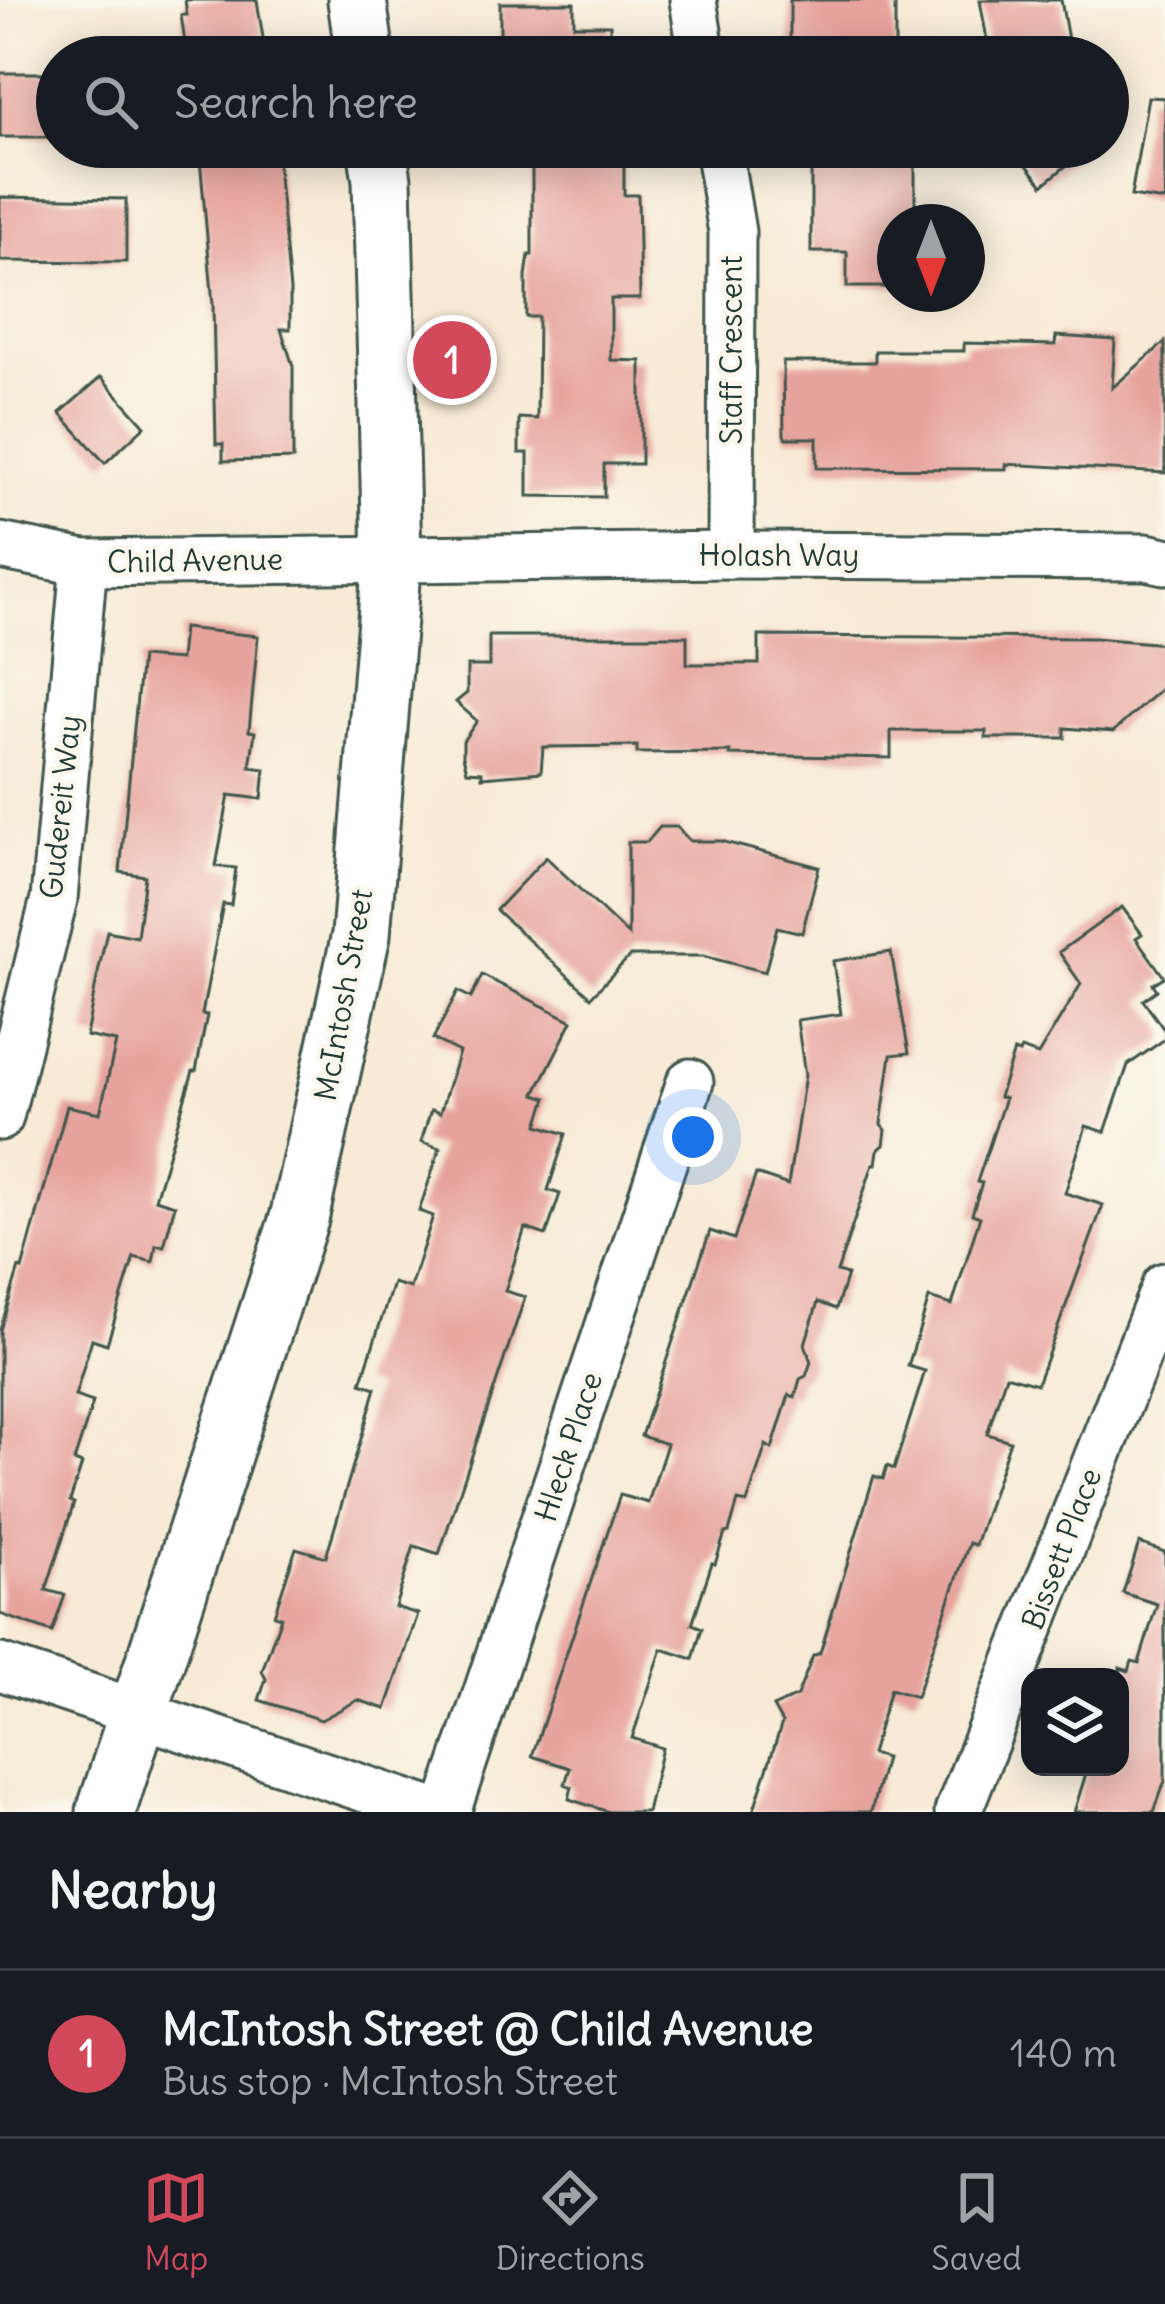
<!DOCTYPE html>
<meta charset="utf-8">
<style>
:root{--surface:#171b24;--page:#20242c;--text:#f1f3f6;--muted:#9ea1a6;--line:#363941;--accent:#d1495b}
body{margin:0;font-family:Delius,sans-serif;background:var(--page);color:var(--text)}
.controls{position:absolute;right:36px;bottom:36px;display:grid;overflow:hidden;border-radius:24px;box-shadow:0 6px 30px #0003}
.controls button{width:108px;height:108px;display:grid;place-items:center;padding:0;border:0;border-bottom:3px solid var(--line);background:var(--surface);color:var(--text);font:60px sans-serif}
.compass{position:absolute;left:877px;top:204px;width:108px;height:108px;border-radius:50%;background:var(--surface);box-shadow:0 6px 30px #0003;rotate:180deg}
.you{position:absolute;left:693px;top:1137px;width:42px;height:42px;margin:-30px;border:9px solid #fff;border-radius:50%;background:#1a73e8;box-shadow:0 0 0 18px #1a73e833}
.badge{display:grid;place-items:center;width:78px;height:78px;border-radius:50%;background:var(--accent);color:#fff;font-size:39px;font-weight:700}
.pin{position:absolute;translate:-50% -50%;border:6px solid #fff;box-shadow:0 3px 12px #0006}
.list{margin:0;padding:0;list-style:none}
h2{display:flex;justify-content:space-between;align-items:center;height:156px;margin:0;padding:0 48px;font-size:51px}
h2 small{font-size:39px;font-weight:400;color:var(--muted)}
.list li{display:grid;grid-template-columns:78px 1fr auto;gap:36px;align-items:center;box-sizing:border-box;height:168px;padding:0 48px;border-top:3px solid var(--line)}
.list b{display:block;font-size:45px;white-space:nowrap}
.list p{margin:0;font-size:39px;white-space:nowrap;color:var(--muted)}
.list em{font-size:39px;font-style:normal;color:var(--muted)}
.icon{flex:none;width:66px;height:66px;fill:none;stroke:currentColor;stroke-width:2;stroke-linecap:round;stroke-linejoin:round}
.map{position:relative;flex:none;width:1165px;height:1812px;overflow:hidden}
.search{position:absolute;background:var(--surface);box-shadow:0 6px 30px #0003;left:36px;right:36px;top:36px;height:132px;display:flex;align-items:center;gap:30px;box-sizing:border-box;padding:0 42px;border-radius:66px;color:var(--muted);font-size:45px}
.sheet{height:324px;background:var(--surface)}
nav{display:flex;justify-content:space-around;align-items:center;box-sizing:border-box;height:168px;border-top:3px solid var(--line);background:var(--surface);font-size:33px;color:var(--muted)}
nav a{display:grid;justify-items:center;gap:6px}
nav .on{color:var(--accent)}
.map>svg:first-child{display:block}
.building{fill:#e6a39d}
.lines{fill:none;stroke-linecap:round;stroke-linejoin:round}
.minor-casing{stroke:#3f574c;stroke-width:51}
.tertiary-casing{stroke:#3f574c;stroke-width:63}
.minor{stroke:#fff;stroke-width:45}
.tertiary{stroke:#fff;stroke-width:57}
.labels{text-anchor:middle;stroke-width:9;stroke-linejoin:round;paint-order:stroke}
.street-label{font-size:30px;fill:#1f3d34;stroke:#fbf7ec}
</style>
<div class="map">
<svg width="1165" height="1812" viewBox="0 0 1165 1812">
<rect width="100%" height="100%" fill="#fbf7ec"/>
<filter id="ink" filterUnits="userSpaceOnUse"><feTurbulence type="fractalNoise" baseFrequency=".00833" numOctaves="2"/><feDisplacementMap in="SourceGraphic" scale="24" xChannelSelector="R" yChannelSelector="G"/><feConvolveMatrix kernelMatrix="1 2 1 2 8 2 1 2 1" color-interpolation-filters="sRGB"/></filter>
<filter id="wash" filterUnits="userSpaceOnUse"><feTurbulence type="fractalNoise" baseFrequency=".004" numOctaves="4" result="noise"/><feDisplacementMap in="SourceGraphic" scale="48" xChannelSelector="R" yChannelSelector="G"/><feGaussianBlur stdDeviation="2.7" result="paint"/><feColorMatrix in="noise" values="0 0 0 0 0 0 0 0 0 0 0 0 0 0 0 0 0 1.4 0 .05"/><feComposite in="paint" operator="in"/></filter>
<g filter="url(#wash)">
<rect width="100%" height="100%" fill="#f7ead6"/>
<g id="blocks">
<g class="building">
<path d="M 185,0 L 257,0 L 266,57 L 187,57 L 181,15 L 187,15 Z"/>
<rect x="790" y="0" width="105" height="57"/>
<path d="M 980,0 L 1061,0 L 1071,57 L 990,57 Z"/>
<path d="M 500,3 L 574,3 L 574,25 L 610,25 L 610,57 L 500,57 Z"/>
<rect x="0" y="73" width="57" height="64"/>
<path d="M 1148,97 L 1165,98 L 1165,201 L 1131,196 Z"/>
<path d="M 199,147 L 276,147 L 290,290 L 290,329 L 281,329 L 293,366 L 293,459 L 223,461 L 223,444 L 216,444 L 213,304 Z"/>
<path d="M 532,147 L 624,147 L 624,195 L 638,195 L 640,299 L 611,299 L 611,360 L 641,361 L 641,464 L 604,464 L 604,497 L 528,496 L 528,453 L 519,453 L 519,418 L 537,419 L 538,317 L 526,317 L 526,276 L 529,255 L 532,255 Z"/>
<path d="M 811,147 L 915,147 L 915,222 L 895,222 L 895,287 L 847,287 L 847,252 L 811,252 Z"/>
<path d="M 1012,147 L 1089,147 L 1043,185 Z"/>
<path d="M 0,197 L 126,199 L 126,262 L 0,261 Z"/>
<path d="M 1056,336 L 1115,340 L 1112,388 L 1165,342 L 1165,473 L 1006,464 L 1006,469 L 817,468 L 817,438 L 786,438 L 784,435 L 783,362 L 875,362 L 875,351 L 964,351 L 964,343 L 1055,345 Z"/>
<path d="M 101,377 L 145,426 L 105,463 L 60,413 Z"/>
<path d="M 183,628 L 258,636 L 249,731 L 255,732 L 250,767 L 265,769 L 262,799 L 229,795 L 216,866 L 236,868 L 231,905 L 223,904 L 202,1014 L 207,1015 L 196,1071 L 193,1071 L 155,1199 L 175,1205 L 164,1246 L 156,1245 L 153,1262 L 134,1257 L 107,1344 L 92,1339 L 75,1396 L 93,1402 L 74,1461 L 82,1464 L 70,1501 L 74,1503 L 46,1590 L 65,1595 L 52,1632 L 0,1614 L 0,1330 L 19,1268 L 22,1269 L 67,1106 L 100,1113 L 116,1042 L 86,1036 L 97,978 L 107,931 L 137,937 L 145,876 L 120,872 L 141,657 L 180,660 Z"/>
<path d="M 489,636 L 687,636 L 687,664 L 759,664 L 759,636 L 1094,638 L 1165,644 L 1165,685 L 1113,732 L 1065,728 L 1065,738 L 986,738 L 986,731 L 891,731 L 891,758 L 730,755 L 730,752 L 637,753 L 637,746 L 543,747 L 541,772 L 482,777 L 482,772 L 467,771 L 463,756 L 463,741 L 477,721 L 456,702 L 467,693 L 467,666 L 489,666 Z"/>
<path d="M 660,827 L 677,827 L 690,841 L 721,841 L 819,867 L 802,933 L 777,927 L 765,972 L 703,956 L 630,956 L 591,997 L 496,910 L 546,857 L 628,935 L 628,842 L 647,842 Z"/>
<path d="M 1122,907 L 1142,934 L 1136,938 L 1164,977 L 1153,984 L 1157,990 L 1143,1000 L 1165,1031 L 1165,1039 L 1128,1065 L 1105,1132 L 1086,1126 L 1065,1193 L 1103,1205 L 1037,1384 L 1006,1375 L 987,1434 L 1010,1441 L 975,1545 L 969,1543 L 916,1697 L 890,1689 L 871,1754 L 885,1758 L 871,1812 L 753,1812 L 782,1723 L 773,1707 L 797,1696 L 813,1656 L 820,1653 L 874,1476 L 883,1479 L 887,1466 L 894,1469 L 925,1371 L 908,1366 L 929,1298 L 952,1305 L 980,1217 L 972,1214 L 982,1183 L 977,1182 L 1005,1098 L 999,1097 L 1014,1051 L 1019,1053 L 1021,1049 L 1038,1055 L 1081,984 L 1059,952 Z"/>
<path d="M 891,952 L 909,1053 L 891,1055 L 881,1124 L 886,1130 L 884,1145 L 878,1150 L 876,1164 L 873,1164 L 837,1272 L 847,1275 L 836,1309 L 818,1302 L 805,1344 L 811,1362 L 806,1376 L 800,1379 L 795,1397 L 789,1395 L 772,1449 L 766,1445 L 747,1503 L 738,1501 L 729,1532 L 725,1533 L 715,1564 L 712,1563 L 692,1624 L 702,1628 L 693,1659 L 662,1649 L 632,1738 L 662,1748 L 647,1812 L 609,1812 L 569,1799 L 572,1787 L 565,1784 L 570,1768 L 532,1756 L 620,1495 L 648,1503 L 667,1444 L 641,1436 L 710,1231 L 734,1239 L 756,1174 L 788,1185 L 805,1075 L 797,1020 L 841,1014 L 833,961 Z"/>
<path d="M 482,975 L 572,1021 L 535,1094 L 547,1098 L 538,1125 L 566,1134 L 548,1190 L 560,1194 L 546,1235 L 525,1228 L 505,1291 L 525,1297 L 439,1554 L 414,1546 L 395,1607 L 418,1614 L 386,1709 L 358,1700 L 321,1720 L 259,1700 L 266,1679 L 262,1671 L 281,1617 L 274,1615 L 296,1548 L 326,1557 L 376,1388 L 361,1383 L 393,1283 L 410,1288 L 433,1216 L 419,1211 L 440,1148 L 421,1142 L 431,1110 L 440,1113 L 459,1052 L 433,1039 L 458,991 L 471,998 Z"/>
<path d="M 1139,1543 L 1165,1552 L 1165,1781 L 1154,1812 L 1074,1812 L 1088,1767 L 1120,1767 L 1120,1668 L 1129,1671 L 1132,1661 L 1139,1663 L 1157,1604 L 1123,1593 Z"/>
</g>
</g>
</g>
<g filter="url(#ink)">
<use href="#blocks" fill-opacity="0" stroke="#3f574c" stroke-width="3"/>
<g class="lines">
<g class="minor-casing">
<g id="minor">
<path d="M 693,0 L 702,57"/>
<path d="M 718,147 L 732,232 L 731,555"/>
<path d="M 0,546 L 84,563 L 731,555 L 1146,557 L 1165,561"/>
<path d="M 0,1117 L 54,899 L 84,563"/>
<path d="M 0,1667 L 434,1812"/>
<path d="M 447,1812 L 690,1082"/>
<path d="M 958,1812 L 1165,1286"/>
</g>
</g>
<g class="tertiary-casing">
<g id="tertiary">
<path d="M 357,0 L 365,57"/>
<path d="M 106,1812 L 299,1219 L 361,935 L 392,558 L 382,180 L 377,147"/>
</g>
</g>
<use href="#minor" class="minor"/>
<use href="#tertiary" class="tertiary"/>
</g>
</g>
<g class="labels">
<g class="street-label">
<text transform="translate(732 350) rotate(-90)" y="10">Staff Crescent</text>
<text x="779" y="566">Holash Way</text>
<text transform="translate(195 561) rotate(-1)" y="10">Child Avenue</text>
<text transform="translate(61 807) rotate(-84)" y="10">Gudereit Way</text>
<text transform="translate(344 995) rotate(-80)" y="10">McIntosh Street</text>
<text transform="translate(569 1447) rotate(-72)" y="10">Hleck Place</text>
<text transform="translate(1062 1549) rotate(-69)" y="10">Bissett Place</text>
</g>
</g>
</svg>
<div class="controls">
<button><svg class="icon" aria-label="layers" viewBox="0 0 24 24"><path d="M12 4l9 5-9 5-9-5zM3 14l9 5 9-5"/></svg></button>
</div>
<svg class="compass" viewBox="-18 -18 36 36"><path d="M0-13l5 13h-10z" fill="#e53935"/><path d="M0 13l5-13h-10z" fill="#9ea1a6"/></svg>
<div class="you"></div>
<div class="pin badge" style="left:452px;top:360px">1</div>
<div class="search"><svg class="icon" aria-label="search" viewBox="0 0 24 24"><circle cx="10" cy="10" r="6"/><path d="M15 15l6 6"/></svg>Search here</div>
</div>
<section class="sheet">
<h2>Nearby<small></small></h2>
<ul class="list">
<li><span class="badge">1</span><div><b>McIntosh Street @ Child Avenue</b><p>Bus stop · McIntosh Street</p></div><em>140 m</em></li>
</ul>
</section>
<nav>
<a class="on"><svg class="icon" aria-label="map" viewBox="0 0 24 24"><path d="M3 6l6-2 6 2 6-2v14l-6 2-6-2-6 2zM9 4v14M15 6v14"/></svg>Map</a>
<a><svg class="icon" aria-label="directions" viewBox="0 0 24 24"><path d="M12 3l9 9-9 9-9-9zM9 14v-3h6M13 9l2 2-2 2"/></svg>Directions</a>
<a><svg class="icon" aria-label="saved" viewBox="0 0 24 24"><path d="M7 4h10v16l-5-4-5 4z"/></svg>Saved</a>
</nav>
